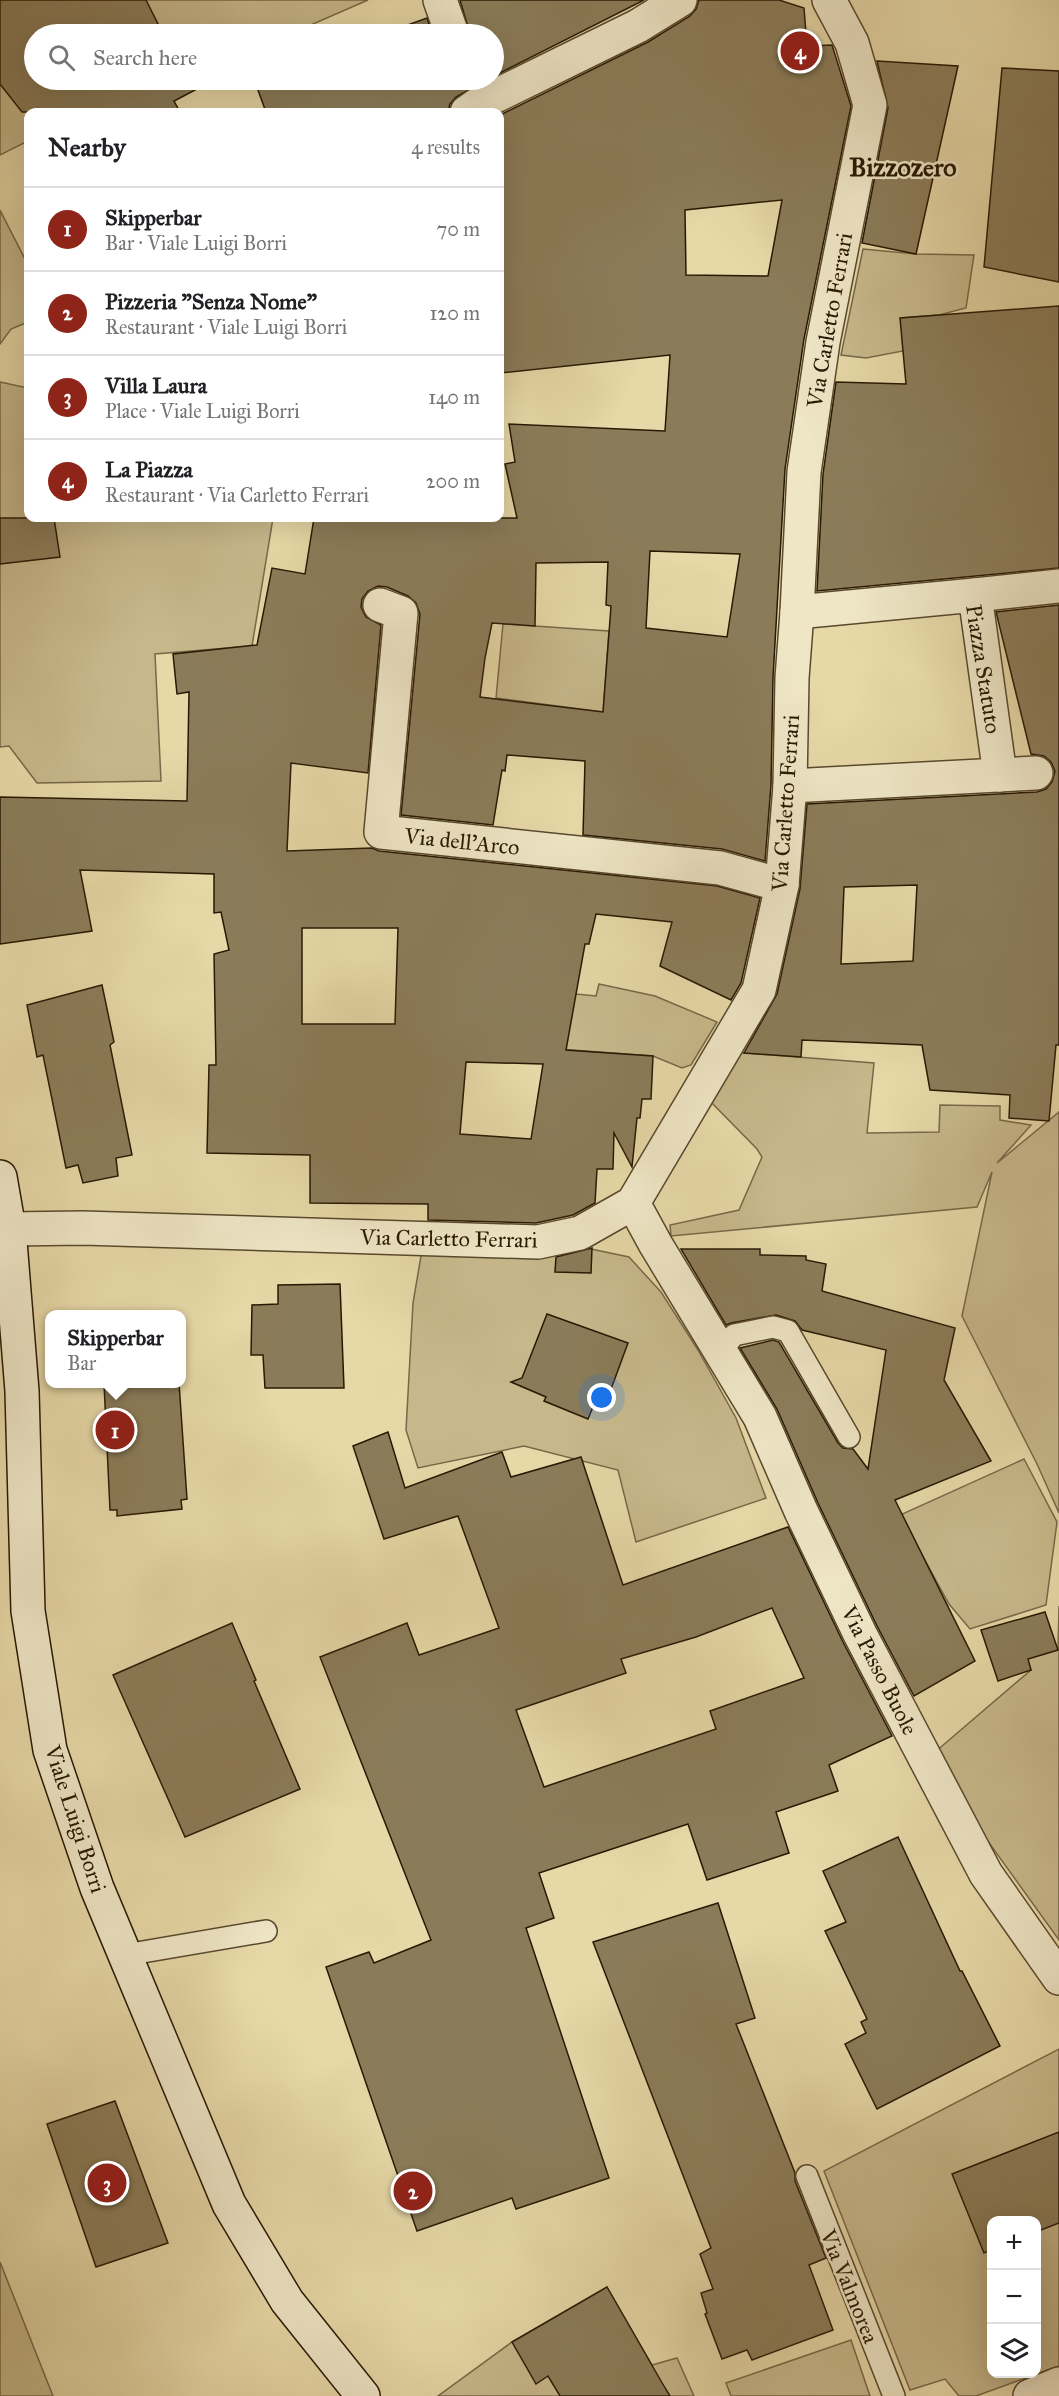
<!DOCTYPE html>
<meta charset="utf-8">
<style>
:root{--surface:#fff;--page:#f6f6f6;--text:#202124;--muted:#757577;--line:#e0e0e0;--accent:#8f2418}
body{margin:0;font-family:"IM FELL Great Primer",serif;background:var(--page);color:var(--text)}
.controls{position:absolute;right:18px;bottom:18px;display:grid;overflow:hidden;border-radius:12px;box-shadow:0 6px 24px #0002}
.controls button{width:54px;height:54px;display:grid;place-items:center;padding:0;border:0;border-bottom:2px solid var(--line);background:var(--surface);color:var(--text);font:30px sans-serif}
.you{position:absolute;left:602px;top:1398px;width:21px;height:21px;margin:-15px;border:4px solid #fff;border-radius:50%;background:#1a73e8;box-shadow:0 0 0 9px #1a73e833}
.badge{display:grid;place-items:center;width:39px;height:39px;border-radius:50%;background:var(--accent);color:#fff;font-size:20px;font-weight:700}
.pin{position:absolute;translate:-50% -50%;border:3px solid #fff;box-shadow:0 2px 6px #0006}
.popup{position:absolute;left:45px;top:1310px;width:141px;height:78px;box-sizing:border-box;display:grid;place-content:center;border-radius:12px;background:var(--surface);filter:drop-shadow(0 2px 4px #0005);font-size:20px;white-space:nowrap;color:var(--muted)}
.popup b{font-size:22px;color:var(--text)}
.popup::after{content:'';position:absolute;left:50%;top:100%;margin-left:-12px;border:12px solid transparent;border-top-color:var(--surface)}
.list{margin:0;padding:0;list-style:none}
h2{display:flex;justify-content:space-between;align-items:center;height:78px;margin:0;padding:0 24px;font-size:26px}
h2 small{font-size:20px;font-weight:400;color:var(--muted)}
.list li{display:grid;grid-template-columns:39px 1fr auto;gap:18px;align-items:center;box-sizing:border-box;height:84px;padding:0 24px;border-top:2px solid var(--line)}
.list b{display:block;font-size:22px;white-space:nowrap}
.list p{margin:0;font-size:20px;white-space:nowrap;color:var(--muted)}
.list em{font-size:20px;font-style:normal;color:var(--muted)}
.icon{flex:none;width:33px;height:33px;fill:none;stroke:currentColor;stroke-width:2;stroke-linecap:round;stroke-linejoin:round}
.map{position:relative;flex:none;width:1059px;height:2396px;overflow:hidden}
.search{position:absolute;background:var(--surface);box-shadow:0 6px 24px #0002;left:24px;top:24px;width:480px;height:66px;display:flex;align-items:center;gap:15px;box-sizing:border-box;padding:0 21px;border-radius:33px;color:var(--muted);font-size:22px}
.panel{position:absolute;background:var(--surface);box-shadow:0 6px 24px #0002;left:24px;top:108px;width:480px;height:414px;border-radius:12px}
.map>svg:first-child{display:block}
.green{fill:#c7b88b;stroke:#786848;stroke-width:1.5;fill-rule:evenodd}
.building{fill:#8b7c59;stroke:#281904;stroke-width:1.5;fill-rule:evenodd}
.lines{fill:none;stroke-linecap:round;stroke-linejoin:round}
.lane-casing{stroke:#58492d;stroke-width:24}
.street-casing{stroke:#58492d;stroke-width:36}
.secondary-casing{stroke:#281904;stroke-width:36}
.lane{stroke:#efe6c6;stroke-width:21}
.street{stroke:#efe6c6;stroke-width:33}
.secondary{stroke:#efe6c6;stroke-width:33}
.labels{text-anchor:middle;stroke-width:5;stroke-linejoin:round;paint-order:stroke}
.street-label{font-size:22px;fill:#281904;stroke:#efe6c6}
.quarter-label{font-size:26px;font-weight:bold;fill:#281904;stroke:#efe6c6}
</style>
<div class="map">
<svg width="1059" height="2396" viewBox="0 0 1059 2396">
<rect width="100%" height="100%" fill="#e7d8a7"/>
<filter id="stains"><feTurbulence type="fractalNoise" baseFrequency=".00333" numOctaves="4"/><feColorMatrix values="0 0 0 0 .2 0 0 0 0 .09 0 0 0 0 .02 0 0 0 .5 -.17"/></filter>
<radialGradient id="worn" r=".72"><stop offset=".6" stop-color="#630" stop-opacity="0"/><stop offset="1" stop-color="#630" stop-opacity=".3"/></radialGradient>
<g class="green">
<path d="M 107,0 L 368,0 L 290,34 L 238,34 L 233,25 L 212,34 L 163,34 L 148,5 Z"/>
<path d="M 37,80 L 59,112 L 28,112 L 28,141 L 0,155 L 0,84 L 10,96 Z"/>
<path d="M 0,210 L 28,265 L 28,322 L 11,329 L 0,344 Z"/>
<path d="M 863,249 L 916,254 L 974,255 L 966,308 L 939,315 L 901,318 L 903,351 L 866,358 L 841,355 Z"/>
<path d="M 0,382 L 28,388 L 28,518 L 273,518 L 252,646 L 155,654 L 161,781 L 37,783 L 9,746 L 0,747 Z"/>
<path d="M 503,624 L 609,631 L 603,712 L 496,698 Z"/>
<path d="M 599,984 L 655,996 L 717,1022 L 691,1065 L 682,1068 L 653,1056 L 545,1048 L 576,994 L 596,996 Z"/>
<path d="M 735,1052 L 874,1063 L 867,1133 L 939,1132 L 940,1105 L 1000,1106 L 1000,1120 L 1031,1125 L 997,1163 L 1059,1112 L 1059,1513 L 1037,1464 L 962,1316 L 992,1172 L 977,1207 L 671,1236 L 670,1225 L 739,1210 L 762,1157 L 757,1149 L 710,1101 Z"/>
<path d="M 591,1249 L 629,1257 L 661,1292 L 698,1350 L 736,1418 L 766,1498 L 636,1542 L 618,1470 L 524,1446 L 418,1468 L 406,1430 L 413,1303 L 422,1250 L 513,1256 Z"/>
<path d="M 1024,1459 L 1057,1522 L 1046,1605 L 970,1629 L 949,1604 L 900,1515 Z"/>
<path d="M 1059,1606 L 1059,1940 L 928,1758 L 1031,1670 L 1027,1659 L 1058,1650 Z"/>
<path d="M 1059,2049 L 1059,2366 L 976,2396 L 959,2396 L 945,2379 L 910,2390 L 824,2171 ZM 992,2220 L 1036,2220 L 1036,2374 L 992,2374 Z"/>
<path d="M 0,2262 L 53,2396 L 0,2396 Z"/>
<path d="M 607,2287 L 652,2365 L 677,2358 L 694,2396 L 438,2396 L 512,2342 Z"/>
<path d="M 851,2340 L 870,2396 L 731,2396 L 726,2383 Z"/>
</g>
<g class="building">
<path d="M 0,0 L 146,0 L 163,34 L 34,34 L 34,80 L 214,80 L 174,101 L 180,112 L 22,112 L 0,84 Z"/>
<path d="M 460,0 L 644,0 L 494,76 L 494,34 L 470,34 Z"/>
<path d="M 699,0 L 779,0 L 804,8 L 807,46 L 832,45 L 851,106 L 804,339 L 785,469 L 773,678 L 771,785 L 765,861 L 722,849 L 583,835 L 585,761 L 507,755 L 505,771 L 502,770 L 493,825 L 401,815 L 420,614 L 416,603 L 408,596 L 387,587 L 378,586 L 368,591 L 362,599 L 361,607 L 366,617 L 381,625 L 368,773 L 291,763 L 287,851 L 372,848 L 379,851 L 717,886 L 760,898 L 741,983 L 731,1000 L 660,966 L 672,922 L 596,914 L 589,944 L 585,944 L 566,1050 L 653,1056 L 651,1099 L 642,1099 L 640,1118 L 637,1118 L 632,1167 L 614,1133 L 613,1169 L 597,1169 L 595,1203 L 573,1215 L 536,1223 L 428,1220 L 428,1204 L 310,1203 L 310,1155 L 207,1153 L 209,1065 L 216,1065 L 214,954 L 229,950 L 221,912 L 214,913 L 214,874 L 80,870 L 92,931 L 0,944 L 0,797 L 187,801 L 189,692 L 177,694 L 173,654 L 257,645 L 272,568 L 305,574 L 314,518 L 517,518 L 505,464 L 515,462 L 509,424 L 665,431 L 670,355 L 500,373 L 500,115 L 648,42 L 690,16 L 696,9 ZM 782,200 L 768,276 L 686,275 L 685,210 ZM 650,551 L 740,554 L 727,637 L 646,628 ZM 608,562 L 606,605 L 611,606 L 603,712 L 480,697 L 485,658 L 492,623 L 535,626 L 536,563 ZM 302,928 L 398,928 L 395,1024 L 302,1024 ZM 466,1062 L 543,1064 L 531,1139 L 460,1134 Z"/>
<path d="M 427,18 L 432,34 L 383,34 Z"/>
<path d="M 877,61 L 958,66 L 916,254 L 862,243 L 888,108 Z"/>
<path d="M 1002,68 L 1059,71 L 1059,282 L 984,267 Z"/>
<path d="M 261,80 L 486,80 L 456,97 L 450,104 L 448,112 L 266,112 L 255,82 Z"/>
<path d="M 1059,306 L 1059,568 L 817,591 L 823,474 L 836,382 L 906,384 L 900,318 Z"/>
<path d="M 0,518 L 54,518 L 60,557 L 0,564 Z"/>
<path d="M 1059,605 L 1059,1045 L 1056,1045 L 1049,1121 L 1009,1118 L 1010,1095 L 930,1090 L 922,1045 L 802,1040 L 801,1057 L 744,1053 L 777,994 L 800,889 L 807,804 L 1037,792 L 1046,789 L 1052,782 L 1055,771 L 1051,762 L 1044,756 L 1031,754 L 996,612 ZM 917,885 L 913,961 L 841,964 L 844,887 Z"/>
<path d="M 102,985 L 114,1042 L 110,1045 L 132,1155 L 116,1158 L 118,1176 L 83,1183 L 78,1165 L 66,1168 L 43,1055 L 37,1057 L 27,1005 Z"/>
<path d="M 592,1248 L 591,1273 L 555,1272 L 556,1257 Z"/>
<path d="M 681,1249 L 760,1249 L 760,1255 L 806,1256 L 806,1260 L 826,1264 L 822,1291 L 955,1328 L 944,1380 L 991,1461 L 895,1500 L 975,1661 L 914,1696 L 877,1626 L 818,1503 L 777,1409 L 740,1348 L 773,1340 L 779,1342 L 838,1443 L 843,1448 L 853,1449 L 868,1469 L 886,1350 L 802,1330 L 795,1321 L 776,1315 L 731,1323 L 726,1325 Z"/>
<path d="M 340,1284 L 344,1388 L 265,1388 L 263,1355 L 251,1355 L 252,1305 L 278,1304 L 278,1285 Z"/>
<path d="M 547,1314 L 628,1343 L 607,1400 L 597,1397 L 588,1419 L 544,1401 L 546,1397 L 511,1382 L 522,1378 Z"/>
<path d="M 104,1383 L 179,1383 L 187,1499 L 181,1500 L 182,1509 L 117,1516 L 117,1510 L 110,1510 Z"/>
<path d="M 388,1432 L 405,1488 L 502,1452 L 511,1477 L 581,1457 L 623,1585 L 788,1527 L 843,1642 L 892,1736 L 829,1765 L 838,1791 L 776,1812 L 789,1853 L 707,1880 L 688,1824 L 539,1873 L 554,1918 L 526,1928 L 609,2178 L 516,2209 L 512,2198 L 417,2231 L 326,1967 L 369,1952 L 374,1963 L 431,1940 L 320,1657 L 407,1623 L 419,1655 L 499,1628 L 458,1516 L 384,1539 L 353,1446 ZM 772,1608 L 804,1678 L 710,1711 L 716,1729 L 544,1787 L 516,1710 L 626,1673 L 621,1659 L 696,1637 Z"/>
<path d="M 1045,1612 L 1058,1650 L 1028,1659 L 1031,1670 L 998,1681 L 981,1630 Z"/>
<path d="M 232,1623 L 256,1680 L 254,1681 L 300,1789 L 185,1837 L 113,1675 Z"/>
<path d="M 898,1837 L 960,1971 L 962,1971 L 1000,2046 L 877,2109 L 845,2044 L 866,2033 L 861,2022 L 867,2019 L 825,1931 L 846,1922 L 823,1871 Z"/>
<path d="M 718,1903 L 755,2018 L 736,2024 L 795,2173 L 795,2181 L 826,2258 L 809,2265 L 833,2330 L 752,2360 L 747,2350 L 722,2359 L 705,2314 L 707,2313 L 701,2293 L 713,2289 L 700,2254 L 711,2248 L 593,1942 Z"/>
<path d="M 115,2101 L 168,2243 L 96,2267 L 47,2124 Z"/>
<path d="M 1059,2132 L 1059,2223 L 1036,2232 L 1036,2220 L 992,2220 L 992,2249 L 984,2253 L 952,2174 Z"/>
<path d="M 607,2287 L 661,2381 L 670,2396 L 560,2396 L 548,2376 L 536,2384 L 512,2342 Z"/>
</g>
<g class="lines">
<g class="lane-casing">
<g id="lane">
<path d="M 720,1352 L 734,1335 L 773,1327 L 788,1331 L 849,1437"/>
<path d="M 125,1955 L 266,1931"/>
<path d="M 807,2176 L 894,2396"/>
</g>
</g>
<g class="street-casing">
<g id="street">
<path d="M 440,0 L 452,34"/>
<path d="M 467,112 L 477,105 L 638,26 L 680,0"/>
<path d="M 975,595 L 1059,586"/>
<path d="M 380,605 L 401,613 L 381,832 L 720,868 L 782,885"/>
<path d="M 797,612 L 975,595 L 1000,775"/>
<path d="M 790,786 L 1036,773"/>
<path d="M 633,1203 L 656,1245 L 760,1417 L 801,1511 L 860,1634 L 986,1874 L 1059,1978"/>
<path d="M 9,1229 L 83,1228 L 538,1242 L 580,1233 L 633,1203 L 759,990 L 782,885 L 790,786 L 792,678 L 797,612 L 804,472 L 823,342 L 870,105 L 852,43 L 829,0"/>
<path d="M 1030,2396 L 1059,2384"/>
</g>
</g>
<g class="secondary-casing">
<path id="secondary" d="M 0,1177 L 9,1229 L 22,1391 L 28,1611 L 50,1750 L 97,1888 L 229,2204 L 287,2301 L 363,2396"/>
</g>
<use href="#lane" class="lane"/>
<use href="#street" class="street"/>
<use href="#secondary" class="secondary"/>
</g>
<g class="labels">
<g class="street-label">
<text transform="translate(829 320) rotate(-80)" y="8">Via Carletto Ferrari</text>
<text transform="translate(984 669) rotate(81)" y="8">Piazza Statuto</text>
<text transform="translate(785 803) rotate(-86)" y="8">Via Carletto Ferrari</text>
<text transform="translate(462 841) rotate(6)" y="8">Via dell'Arco</text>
<text transform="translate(449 1238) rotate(1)" y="8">Via Carletto Ferrari</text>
<text transform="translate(880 1670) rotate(63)" y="8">Via Passo Buole</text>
<text transform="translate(76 1819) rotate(72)" y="8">Viale Luigi Borri</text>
<text transform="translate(850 2286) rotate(68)" y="8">Via Valmorea</text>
</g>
<g class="quarter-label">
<text x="903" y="176">Bizzozero</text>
</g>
</g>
<rect width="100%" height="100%" filter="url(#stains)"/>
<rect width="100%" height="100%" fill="url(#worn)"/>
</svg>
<div class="controls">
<button>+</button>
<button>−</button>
<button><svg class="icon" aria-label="layers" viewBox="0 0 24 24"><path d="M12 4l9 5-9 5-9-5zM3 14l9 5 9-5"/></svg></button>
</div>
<div class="you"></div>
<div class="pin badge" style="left:115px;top:1430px">1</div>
<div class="popup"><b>Skipperbar</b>Bar</div>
<div class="pin badge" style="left:413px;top:2191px">2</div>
<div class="pin badge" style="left:107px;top:2183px">3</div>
<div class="pin badge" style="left:800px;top:51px">4</div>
<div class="search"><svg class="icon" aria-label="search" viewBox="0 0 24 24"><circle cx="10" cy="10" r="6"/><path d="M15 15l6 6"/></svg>Search here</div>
<section class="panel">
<h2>Nearby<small>4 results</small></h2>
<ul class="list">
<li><span class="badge">1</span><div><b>Skipperbar</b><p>Bar · Viale Luigi Borri</p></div><em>70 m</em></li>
<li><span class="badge">2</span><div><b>Pizzeria &quot;Senza Nome&quot;</b><p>Restaurant · Viale Luigi Borri</p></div><em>120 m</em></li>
<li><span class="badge">3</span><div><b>Villa Laura</b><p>Place · Viale Luigi Borri</p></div><em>140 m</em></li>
<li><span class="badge">4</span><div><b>La Piazza</b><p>Restaurant · Via Carletto Ferrari</p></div><em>200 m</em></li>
</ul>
</section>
</div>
